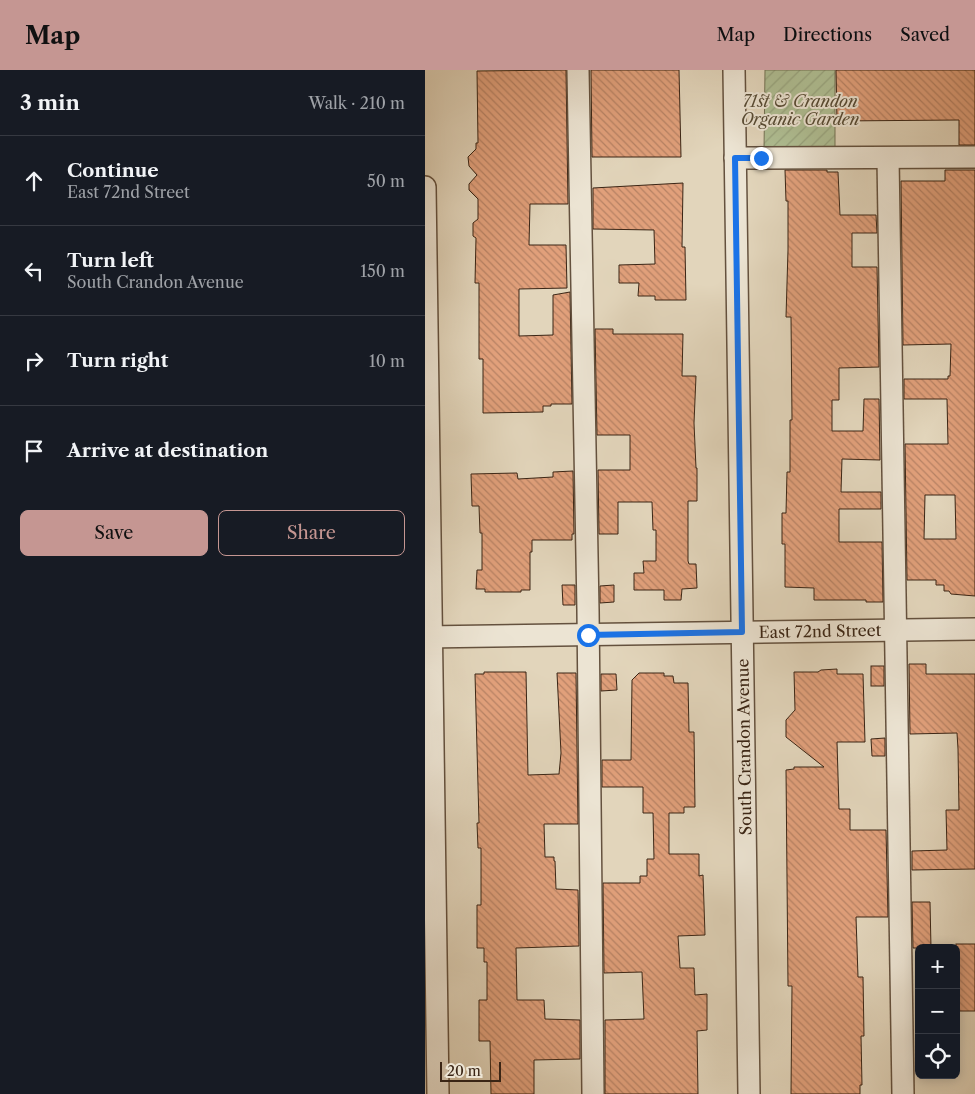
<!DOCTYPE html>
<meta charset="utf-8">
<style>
:root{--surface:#171b24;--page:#242831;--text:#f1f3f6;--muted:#9ea1a6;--line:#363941;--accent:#c59692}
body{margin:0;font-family:"Libre Caslon Text",serif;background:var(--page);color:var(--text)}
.controls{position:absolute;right:15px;bottom:15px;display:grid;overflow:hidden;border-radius:8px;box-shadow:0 2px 12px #0003}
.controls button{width:45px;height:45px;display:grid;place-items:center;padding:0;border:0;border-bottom:1px solid var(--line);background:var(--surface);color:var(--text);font:25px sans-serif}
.scale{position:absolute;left:15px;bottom:12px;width:61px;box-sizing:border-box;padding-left:5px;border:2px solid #3a2515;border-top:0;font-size:14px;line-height:18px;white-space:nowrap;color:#3a2515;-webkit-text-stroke:4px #ece4d3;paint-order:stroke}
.stop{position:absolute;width:15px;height:15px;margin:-11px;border:4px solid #1a73e8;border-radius:50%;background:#fff}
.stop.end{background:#1a73e8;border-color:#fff;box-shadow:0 1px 5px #0008}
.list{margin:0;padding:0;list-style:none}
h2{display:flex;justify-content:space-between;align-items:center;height:65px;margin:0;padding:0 20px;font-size:21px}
h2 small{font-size:16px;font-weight:400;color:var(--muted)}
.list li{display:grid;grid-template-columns:32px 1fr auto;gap:15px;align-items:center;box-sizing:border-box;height:90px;padding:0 20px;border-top:1px solid var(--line)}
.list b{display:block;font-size:19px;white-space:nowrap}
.list p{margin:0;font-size:16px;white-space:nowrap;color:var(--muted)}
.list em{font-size:16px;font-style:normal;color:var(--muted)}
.actions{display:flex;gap:10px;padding:15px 20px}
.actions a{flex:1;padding:11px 0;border:1px solid var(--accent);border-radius:8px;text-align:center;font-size:18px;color:var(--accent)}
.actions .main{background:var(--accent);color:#111}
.icon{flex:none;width:28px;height:28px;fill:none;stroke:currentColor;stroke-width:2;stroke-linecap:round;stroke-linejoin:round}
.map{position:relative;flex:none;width:550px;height:1024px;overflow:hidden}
header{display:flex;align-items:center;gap:30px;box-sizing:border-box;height:70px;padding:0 25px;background:var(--accent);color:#111}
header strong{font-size:24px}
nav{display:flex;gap:28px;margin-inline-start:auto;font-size:18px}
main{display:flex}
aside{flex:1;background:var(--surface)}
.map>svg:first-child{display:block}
.garden{fill:url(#garden-furrows);stroke:#747254}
.building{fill:url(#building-back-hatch);stroke:#3a2515;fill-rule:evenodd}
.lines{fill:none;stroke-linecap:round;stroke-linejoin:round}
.minor-casing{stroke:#64513e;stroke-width:24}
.minor{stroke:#ece4d3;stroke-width:21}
.route{stroke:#1a73e8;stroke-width:6}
.labels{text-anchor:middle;stroke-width:4;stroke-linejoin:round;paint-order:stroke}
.park-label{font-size:16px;font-style:italic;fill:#574b34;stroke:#ece4d3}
.street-label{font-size:16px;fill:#3a2515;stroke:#ece4d3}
</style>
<header>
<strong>Map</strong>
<nav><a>Map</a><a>Directions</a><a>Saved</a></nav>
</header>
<main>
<aside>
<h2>3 min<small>Walk · 210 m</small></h2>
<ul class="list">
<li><svg class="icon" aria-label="ahead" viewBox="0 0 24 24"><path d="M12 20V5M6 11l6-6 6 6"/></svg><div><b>Continue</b><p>East 72nd Street</p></div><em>50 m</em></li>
<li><svg class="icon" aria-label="left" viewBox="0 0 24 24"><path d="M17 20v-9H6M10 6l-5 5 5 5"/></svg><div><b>Turn left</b><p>South Crandon Avenue</p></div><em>150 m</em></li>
<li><svg class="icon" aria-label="right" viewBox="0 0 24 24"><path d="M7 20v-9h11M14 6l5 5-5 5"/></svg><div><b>Turn right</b></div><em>10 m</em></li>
<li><svg class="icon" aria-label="arrive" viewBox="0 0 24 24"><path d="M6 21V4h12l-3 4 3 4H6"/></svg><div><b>Arrive at destination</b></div></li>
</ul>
<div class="actions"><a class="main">Save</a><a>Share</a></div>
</aside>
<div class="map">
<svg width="550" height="1024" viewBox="0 0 550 1024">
<defs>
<pattern id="garden-furrows" width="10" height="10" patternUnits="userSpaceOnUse" patternTransform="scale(1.25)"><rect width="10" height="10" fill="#afbe93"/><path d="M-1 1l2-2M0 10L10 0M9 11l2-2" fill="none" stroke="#97a37e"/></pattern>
<pattern id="building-back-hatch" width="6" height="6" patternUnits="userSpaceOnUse" patternTransform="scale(1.25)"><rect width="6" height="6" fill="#e1a07b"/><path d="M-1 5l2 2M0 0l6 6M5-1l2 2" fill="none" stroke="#b78264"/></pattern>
</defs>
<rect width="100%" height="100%" fill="#e2d5bb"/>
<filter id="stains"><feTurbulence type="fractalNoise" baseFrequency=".004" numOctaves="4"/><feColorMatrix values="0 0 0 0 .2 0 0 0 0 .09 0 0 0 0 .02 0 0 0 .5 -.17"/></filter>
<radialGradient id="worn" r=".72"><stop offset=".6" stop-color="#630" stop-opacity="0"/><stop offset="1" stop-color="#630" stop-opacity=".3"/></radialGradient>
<path class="garden" d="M 340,0 L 410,0 L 410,80 L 339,80 Z"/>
<g class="building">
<path d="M 141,0 L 143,134 L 105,134 L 104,175 L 141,175 L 142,218 L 94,219 L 94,266 L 128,265 L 128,225 L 145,222 L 147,334 L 126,334 L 126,336 L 118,336 L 118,342 L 58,343 L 58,289 L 54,289 L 54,213 L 50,213 L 51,168 L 48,166 L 48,153 L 53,149 L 53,129 L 44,120 L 44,114 L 52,105 L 44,96 L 43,87 L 51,79 L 51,73 L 53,73 L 52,1 Z"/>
<path d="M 166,0 L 254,0 L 256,87 L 167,87 Z"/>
<path d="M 411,0 L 550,0 L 550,75 L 534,75 L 534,50 L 412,51 Z"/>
<path d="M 360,100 L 402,100 L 402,102 L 413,102 L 415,145 L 451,145 L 452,163 L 427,163 L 427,197 L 452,197 L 454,297 L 414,298 L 414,330 L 407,330 L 407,361 L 438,361 L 439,329 L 454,329 L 455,390 L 417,389 L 416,422 L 456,422 L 456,439 L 414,439 L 414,472 L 457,472 L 458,532 L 441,532 L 441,530 L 389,530 L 389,518 L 360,517 L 360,474 L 357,474 L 357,443 L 361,443 L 362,402 L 365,402 L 365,350 L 367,350 L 366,247 L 361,247 L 363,180 L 363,131 L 361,131 Z"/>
<path d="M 520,100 L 550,100 L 550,526 L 526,524 L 524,521 L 519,521 L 519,515 L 511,515 L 511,510 L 482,510 L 480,374 L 523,374 L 522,329 L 479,329 L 479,309 L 523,309 L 523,306 L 525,306 L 526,274 L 478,275 L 476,111 L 520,111 ZM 500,425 L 530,425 L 531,469 L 499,469 Z"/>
<path d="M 258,113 L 257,177 L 260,177 L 261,230 L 230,230 L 230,226 L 213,226 L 214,213 L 194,213 L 194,195 L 230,194 L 229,160 L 168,159 L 168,118 Z"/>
<path d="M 170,259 L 188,259 L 188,264 L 258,264 L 257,306 L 271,306 L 269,353 L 271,398 L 272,398 L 272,431 L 263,431 L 263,491 L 264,494 L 271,494 L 272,518 L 257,519 L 256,530 L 239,530 L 239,520 L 209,520 L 209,503 L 219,503 L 218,491 L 231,491 L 231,460 L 228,460 L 227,432 L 193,432 L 193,464 L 174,464 L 173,400 L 205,400 L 205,365 L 172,365 Z"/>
<path d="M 148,401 L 149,464 L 147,464 L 147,470 L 107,470 L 107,482 L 105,482 L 105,520 L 96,520 L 96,522 L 60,522 L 60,519 L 51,519 L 52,500 L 57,500 L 57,463 L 55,463 L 54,436 L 47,436 L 46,404 L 92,403 L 93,409 L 128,407 L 128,402 Z"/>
<path d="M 137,515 L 150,515 L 150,535 L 138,535 Z"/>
<path d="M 189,515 L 189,532 L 175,533 L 175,516 Z"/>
<path d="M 484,594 L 501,594 L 501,604 L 550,604 L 550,799 L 487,800 L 487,781 L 522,780 L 521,740 L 534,740 L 533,679 L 532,663 L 485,664 Z"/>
<rect x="446" y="596" width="13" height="20"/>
<path d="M 412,599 L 412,604 L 438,604 L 440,672 L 412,672 L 414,739 L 425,739 L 425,760 L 461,760 L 463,847 L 431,847 L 433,907 L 438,907 L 439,966 L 436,966 L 437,1015 L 435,1015 L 435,1024 L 366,1024 L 367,916 L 363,916 L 361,700 L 369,699 L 369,697 L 399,697 L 361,667 L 361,650 L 370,640 L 369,602 L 393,602 L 396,600 Z"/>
<path d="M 59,602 L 101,602 L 103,705 L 134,704 L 136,683 L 132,603 L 151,603 L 153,754 L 119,754 L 120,787 L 129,787 L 129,791 L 130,791 L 131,819 L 153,820 L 154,876 L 91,878 L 92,930 L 119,930 L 120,949 L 155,950 L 155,989 L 109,990 L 109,1024 L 66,1024 L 65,971 L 54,971 L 54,930 L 62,930 L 62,892 L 59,892 L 59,878 L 52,878 L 52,835 L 56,835 L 56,778 L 53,778 L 52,753 L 54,753 L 50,604 L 59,604 Z"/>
<path d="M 214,603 L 239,603 L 239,606 L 248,606 L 249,613 L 263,613 L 264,662 L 269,662 L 270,737 L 259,737 L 259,743 L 244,743 L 244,784 L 274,784 L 274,806 L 278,805 L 280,865 L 253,866 L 255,898 L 269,898 L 270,925 L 282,924 L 282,960 L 272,961 L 273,1024 L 180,1024 L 180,950 L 219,949 L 217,902 L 179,903 L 178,813 L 215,813 L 215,806 L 222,806 L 222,789 L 229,789 L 228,743 L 218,743 L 218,717 L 177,717 L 177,690 L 206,690 L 207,610 Z"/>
<path d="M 176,604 L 191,604 L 192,620 L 176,621 Z"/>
<path d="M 460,668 L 460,686 L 447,686 L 446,669 Z"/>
<path d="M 487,832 L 505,832 L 506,878 L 488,878 Z"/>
<rect x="531" y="874" width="19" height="67"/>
</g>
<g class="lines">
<g class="minor-casing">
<g id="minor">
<path d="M 153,0 L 163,540 L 168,1024"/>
<path d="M 309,0 L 324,1024"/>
<path d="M 310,88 L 550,87"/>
<path d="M 463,88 L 478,1024"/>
<path d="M 0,117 L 13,1024"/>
<path d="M 0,567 L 550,559"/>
</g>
</g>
<use href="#minor" class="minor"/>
</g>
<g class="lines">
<path class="route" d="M 163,565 L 317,562 L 310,88 L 336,88"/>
</g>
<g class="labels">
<g class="park-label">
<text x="375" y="37">71st &amp; Crandon<tspan x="375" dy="18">Organic Garden</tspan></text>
</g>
<g class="street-label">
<text transform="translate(395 561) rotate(-1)" y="6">East 72nd Street</text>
<text transform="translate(319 677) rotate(-91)" y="6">South Crandon Avenue</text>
</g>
</g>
<rect width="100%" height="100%" filter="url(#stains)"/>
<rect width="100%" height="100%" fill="url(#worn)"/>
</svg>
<div class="controls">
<button>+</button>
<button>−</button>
<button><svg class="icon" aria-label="locate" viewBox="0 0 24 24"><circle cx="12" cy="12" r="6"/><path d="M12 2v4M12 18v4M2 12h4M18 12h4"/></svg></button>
</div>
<div class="scale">20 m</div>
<div class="stop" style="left:163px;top:565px"></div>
<div class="stop end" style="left:336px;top:88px"></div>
</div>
</main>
